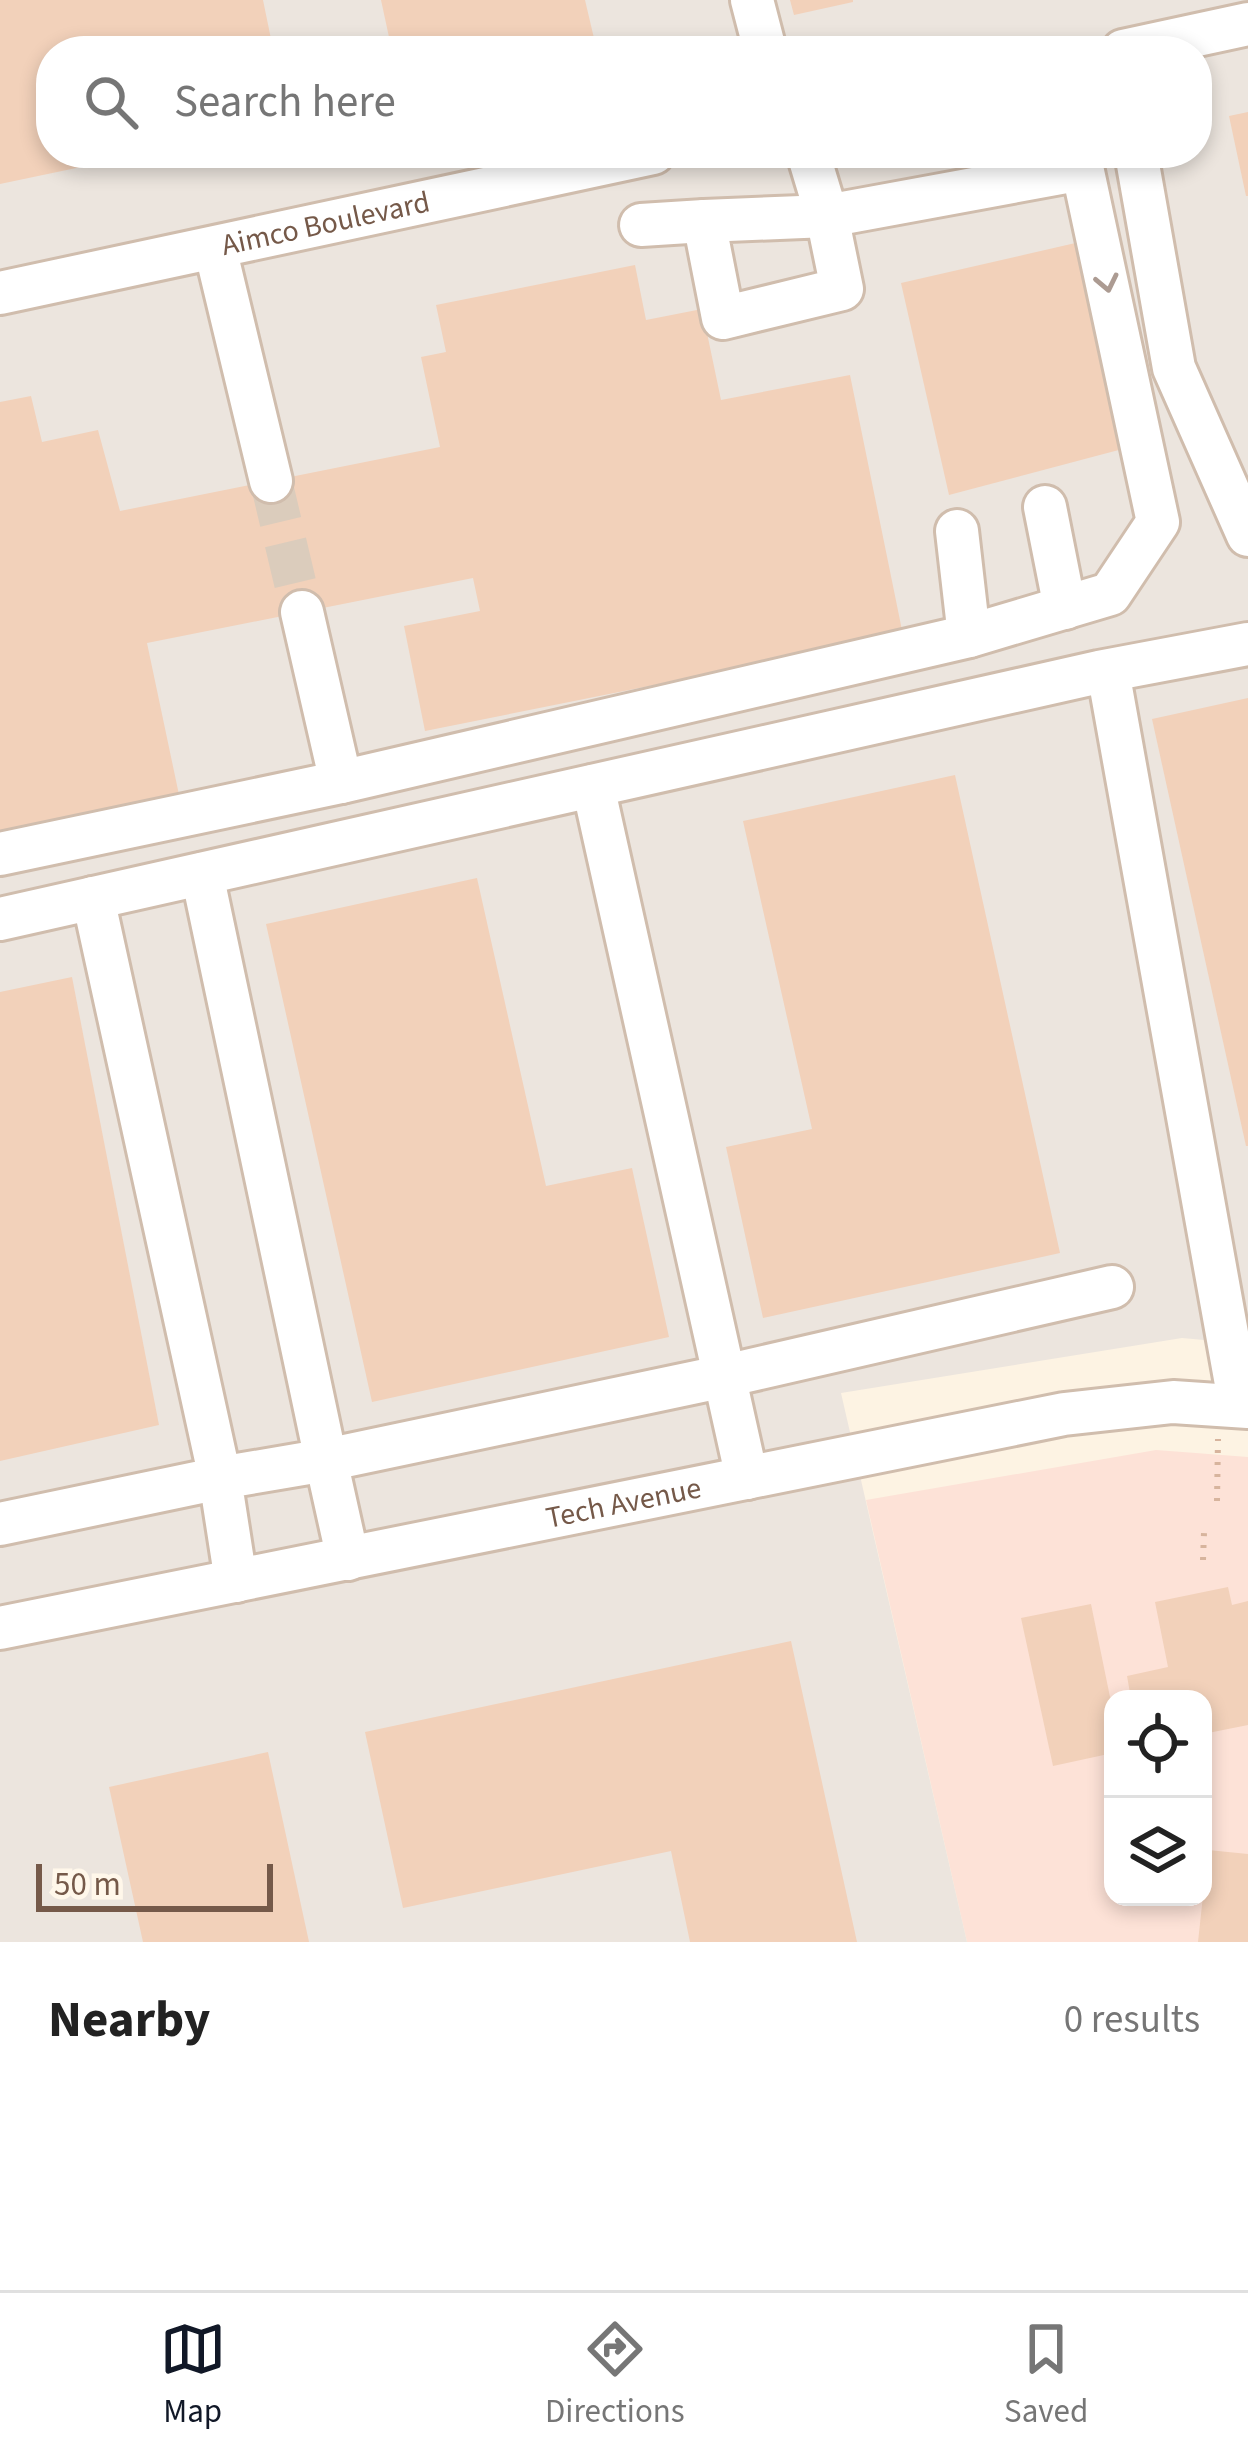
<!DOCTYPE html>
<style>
:root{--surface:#fff;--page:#f6f6f6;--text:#222;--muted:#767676;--line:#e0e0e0;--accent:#111827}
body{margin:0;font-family:"Source Sans 3",sans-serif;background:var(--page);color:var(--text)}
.controls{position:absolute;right:36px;bottom:36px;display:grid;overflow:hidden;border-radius:24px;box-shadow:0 6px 18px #0003}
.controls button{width:108px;height:108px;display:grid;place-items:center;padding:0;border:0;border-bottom:3px solid var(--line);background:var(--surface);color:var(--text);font:60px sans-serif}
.scale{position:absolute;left:36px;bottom:30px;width:237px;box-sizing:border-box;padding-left:12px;border:6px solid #755949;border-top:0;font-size:33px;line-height:42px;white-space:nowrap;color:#755949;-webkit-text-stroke:9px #fff7ea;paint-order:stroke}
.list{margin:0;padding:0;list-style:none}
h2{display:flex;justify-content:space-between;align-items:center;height:156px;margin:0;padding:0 48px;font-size:51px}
h2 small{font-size:39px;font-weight:400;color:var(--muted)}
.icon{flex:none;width:66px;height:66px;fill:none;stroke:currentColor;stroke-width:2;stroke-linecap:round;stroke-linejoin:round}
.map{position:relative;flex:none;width:1248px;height:1942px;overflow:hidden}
.search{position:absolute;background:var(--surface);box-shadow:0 6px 18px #0003;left:36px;right:36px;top:36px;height:132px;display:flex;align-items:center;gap:30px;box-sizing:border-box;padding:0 42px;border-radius:48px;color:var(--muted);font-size:45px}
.sheet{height:348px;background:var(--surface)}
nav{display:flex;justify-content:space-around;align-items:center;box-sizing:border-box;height:168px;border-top:3px solid var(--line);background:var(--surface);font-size:33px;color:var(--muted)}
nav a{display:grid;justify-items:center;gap:6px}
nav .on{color:var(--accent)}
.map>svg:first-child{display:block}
.commercial{fill:#fde2d7;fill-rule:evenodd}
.industrial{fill:#ece5de;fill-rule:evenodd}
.building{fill:#f2d1ba}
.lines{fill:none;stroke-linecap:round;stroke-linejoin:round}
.minor-tunnel{stroke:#dbccbc;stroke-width:42;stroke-dasharray:42 21;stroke-linecap:butt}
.minor-casing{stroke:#d0bdad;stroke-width:48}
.path{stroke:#d7b49d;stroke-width:6;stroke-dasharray:3 9;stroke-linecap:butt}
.minor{stroke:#fff;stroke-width:42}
.oneway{stroke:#ac9b92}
.labels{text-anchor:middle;stroke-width:9;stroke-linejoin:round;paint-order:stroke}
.street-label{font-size:30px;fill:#755949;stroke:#fff7ea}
</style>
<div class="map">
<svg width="1248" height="1942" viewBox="0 0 1248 1942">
<rect width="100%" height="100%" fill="#fdf3e3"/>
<path class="commercial" d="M 1156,1450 L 1248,1457 L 1248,1942 L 967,1942 L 866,1500 ZM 1113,1699 L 1203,1699 L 1203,1897 L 1113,1897 Z"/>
<path class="industrial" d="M 0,0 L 1248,0 L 1248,1344 L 1182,1338 L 841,1393 L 967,1942 L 0,1942 ZM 51,51 L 1197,51 L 1197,153 L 51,153 Z"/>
<g class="building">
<path d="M 0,0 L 263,0 L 271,39 L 215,51 L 51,51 L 51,153 L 138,155 L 0,184 Z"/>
<path d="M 381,0 L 585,0 L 597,51 L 392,51 Z"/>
<path d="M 790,0 L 853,0 L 853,2 L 794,15 Z"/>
<path d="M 1248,112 L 1248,196 L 1246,196 L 1229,116 Z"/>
<path d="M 1093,239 L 1130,447 L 949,495 L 901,283 Z"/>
<path d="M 635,265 L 646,320 L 702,309 L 721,400 L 850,375 L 903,635 L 425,731 L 404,626 L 480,611 L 473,578 L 147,643 L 182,809 L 0,848 L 0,402 L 31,396 L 42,442 L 98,430 L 120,511 L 440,447 L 421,357 L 446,352 L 436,305 Z"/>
<path d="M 1248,698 L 1248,1146 L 1246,1146 L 1152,719 Z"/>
<path d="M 955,775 L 1060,1253 L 763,1318 L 726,1147 L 812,1129 L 743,821 Z"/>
<path d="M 477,878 L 546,1186 L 632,1168 L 669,1337 L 372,1402 L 266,924 Z"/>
<path d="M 72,977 L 159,1425 L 0,1461 L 0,992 Z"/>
<path d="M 1228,1587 L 1232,1605 L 1248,1601 L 1248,1725 L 1203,1734 L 1203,1699 L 1113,1699 L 1113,1753 L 1053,1766 L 1021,1618 L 1091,1604 L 1110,1697 L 1130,1693 L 1127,1676 L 1168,1667 L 1155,1602 Z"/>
<path d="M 791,1641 L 857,1942 L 690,1942 L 671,1851 L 403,1908 L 365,1732 Z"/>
<path d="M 268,1752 L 309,1942 L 143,1942 L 109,1787 Z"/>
<path d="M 1208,1850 L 1248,1854 L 1248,1942 L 1198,1942 Z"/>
</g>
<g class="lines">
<path class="minor-tunnel" d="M 271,481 L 302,612"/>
<g class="minor-casing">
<g id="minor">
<path d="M 752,0 L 765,50"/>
<path d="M 1123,51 L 1248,24"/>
<path d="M 808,153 L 827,216 L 1082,169"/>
<path d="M 1136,153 L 1174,368 L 1248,535"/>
<path d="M 827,216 L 842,289 L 723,318 L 704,221 Z"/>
<path d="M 641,225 L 704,221"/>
<path d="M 215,248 L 271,481"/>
<path id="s1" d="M 0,293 L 653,153"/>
<path d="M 1045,507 L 1065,608"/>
<path d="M 957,531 L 969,636"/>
<path d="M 1108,671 L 1240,1406"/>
<path d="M 341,782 L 969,636 L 1110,594 L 1158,522 L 1079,153"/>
<path d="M 593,786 L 747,1478"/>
<path d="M 0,854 L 341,782 L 302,612"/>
<path d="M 202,874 L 326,1460 L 220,1478 L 236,1581"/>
<path d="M 0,919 L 1099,672 L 1248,644"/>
<path d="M 0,1524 L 220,1478 L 93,898"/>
<path d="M 348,1559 L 326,1460 L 725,1376 L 1112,1287"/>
<path id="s2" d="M 0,1628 L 1064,1414 L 1173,1402 L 1248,1407"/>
</g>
</g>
<g class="path">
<path d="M 1217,1501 L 1218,1439"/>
<path d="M 1203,1560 L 1204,1533"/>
</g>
<use href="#minor" class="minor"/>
</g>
<defs><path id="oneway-chevron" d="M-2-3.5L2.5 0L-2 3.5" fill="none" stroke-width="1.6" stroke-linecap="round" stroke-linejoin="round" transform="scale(3)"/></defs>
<use class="oneway" href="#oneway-chevron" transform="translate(1107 283) rotate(78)"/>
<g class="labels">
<g class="street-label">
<text dy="10" stroke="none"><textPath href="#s1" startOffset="333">Aimco Boulevard</textPath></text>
<text dy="10" stroke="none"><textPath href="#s2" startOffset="636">Tech Avenue</textPath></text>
</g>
</g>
</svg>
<div class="controls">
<button><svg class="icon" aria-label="locate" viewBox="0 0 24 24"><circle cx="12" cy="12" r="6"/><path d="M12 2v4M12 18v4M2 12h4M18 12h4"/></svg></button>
<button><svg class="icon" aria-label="layers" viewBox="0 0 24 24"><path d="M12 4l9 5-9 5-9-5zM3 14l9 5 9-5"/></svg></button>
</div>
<div class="scale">50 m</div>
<div class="search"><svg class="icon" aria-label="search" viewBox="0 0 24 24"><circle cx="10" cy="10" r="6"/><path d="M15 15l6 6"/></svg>Search here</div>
</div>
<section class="sheet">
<h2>Nearby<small>0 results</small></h2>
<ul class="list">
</ul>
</section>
<nav>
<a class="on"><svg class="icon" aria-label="map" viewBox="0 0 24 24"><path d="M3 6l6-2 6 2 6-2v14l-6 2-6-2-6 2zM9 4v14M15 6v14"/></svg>Map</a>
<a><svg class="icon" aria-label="directions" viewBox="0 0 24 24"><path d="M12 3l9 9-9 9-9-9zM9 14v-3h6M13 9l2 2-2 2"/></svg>Directions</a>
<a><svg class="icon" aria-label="saved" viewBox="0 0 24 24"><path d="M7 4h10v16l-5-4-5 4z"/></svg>Saved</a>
</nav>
